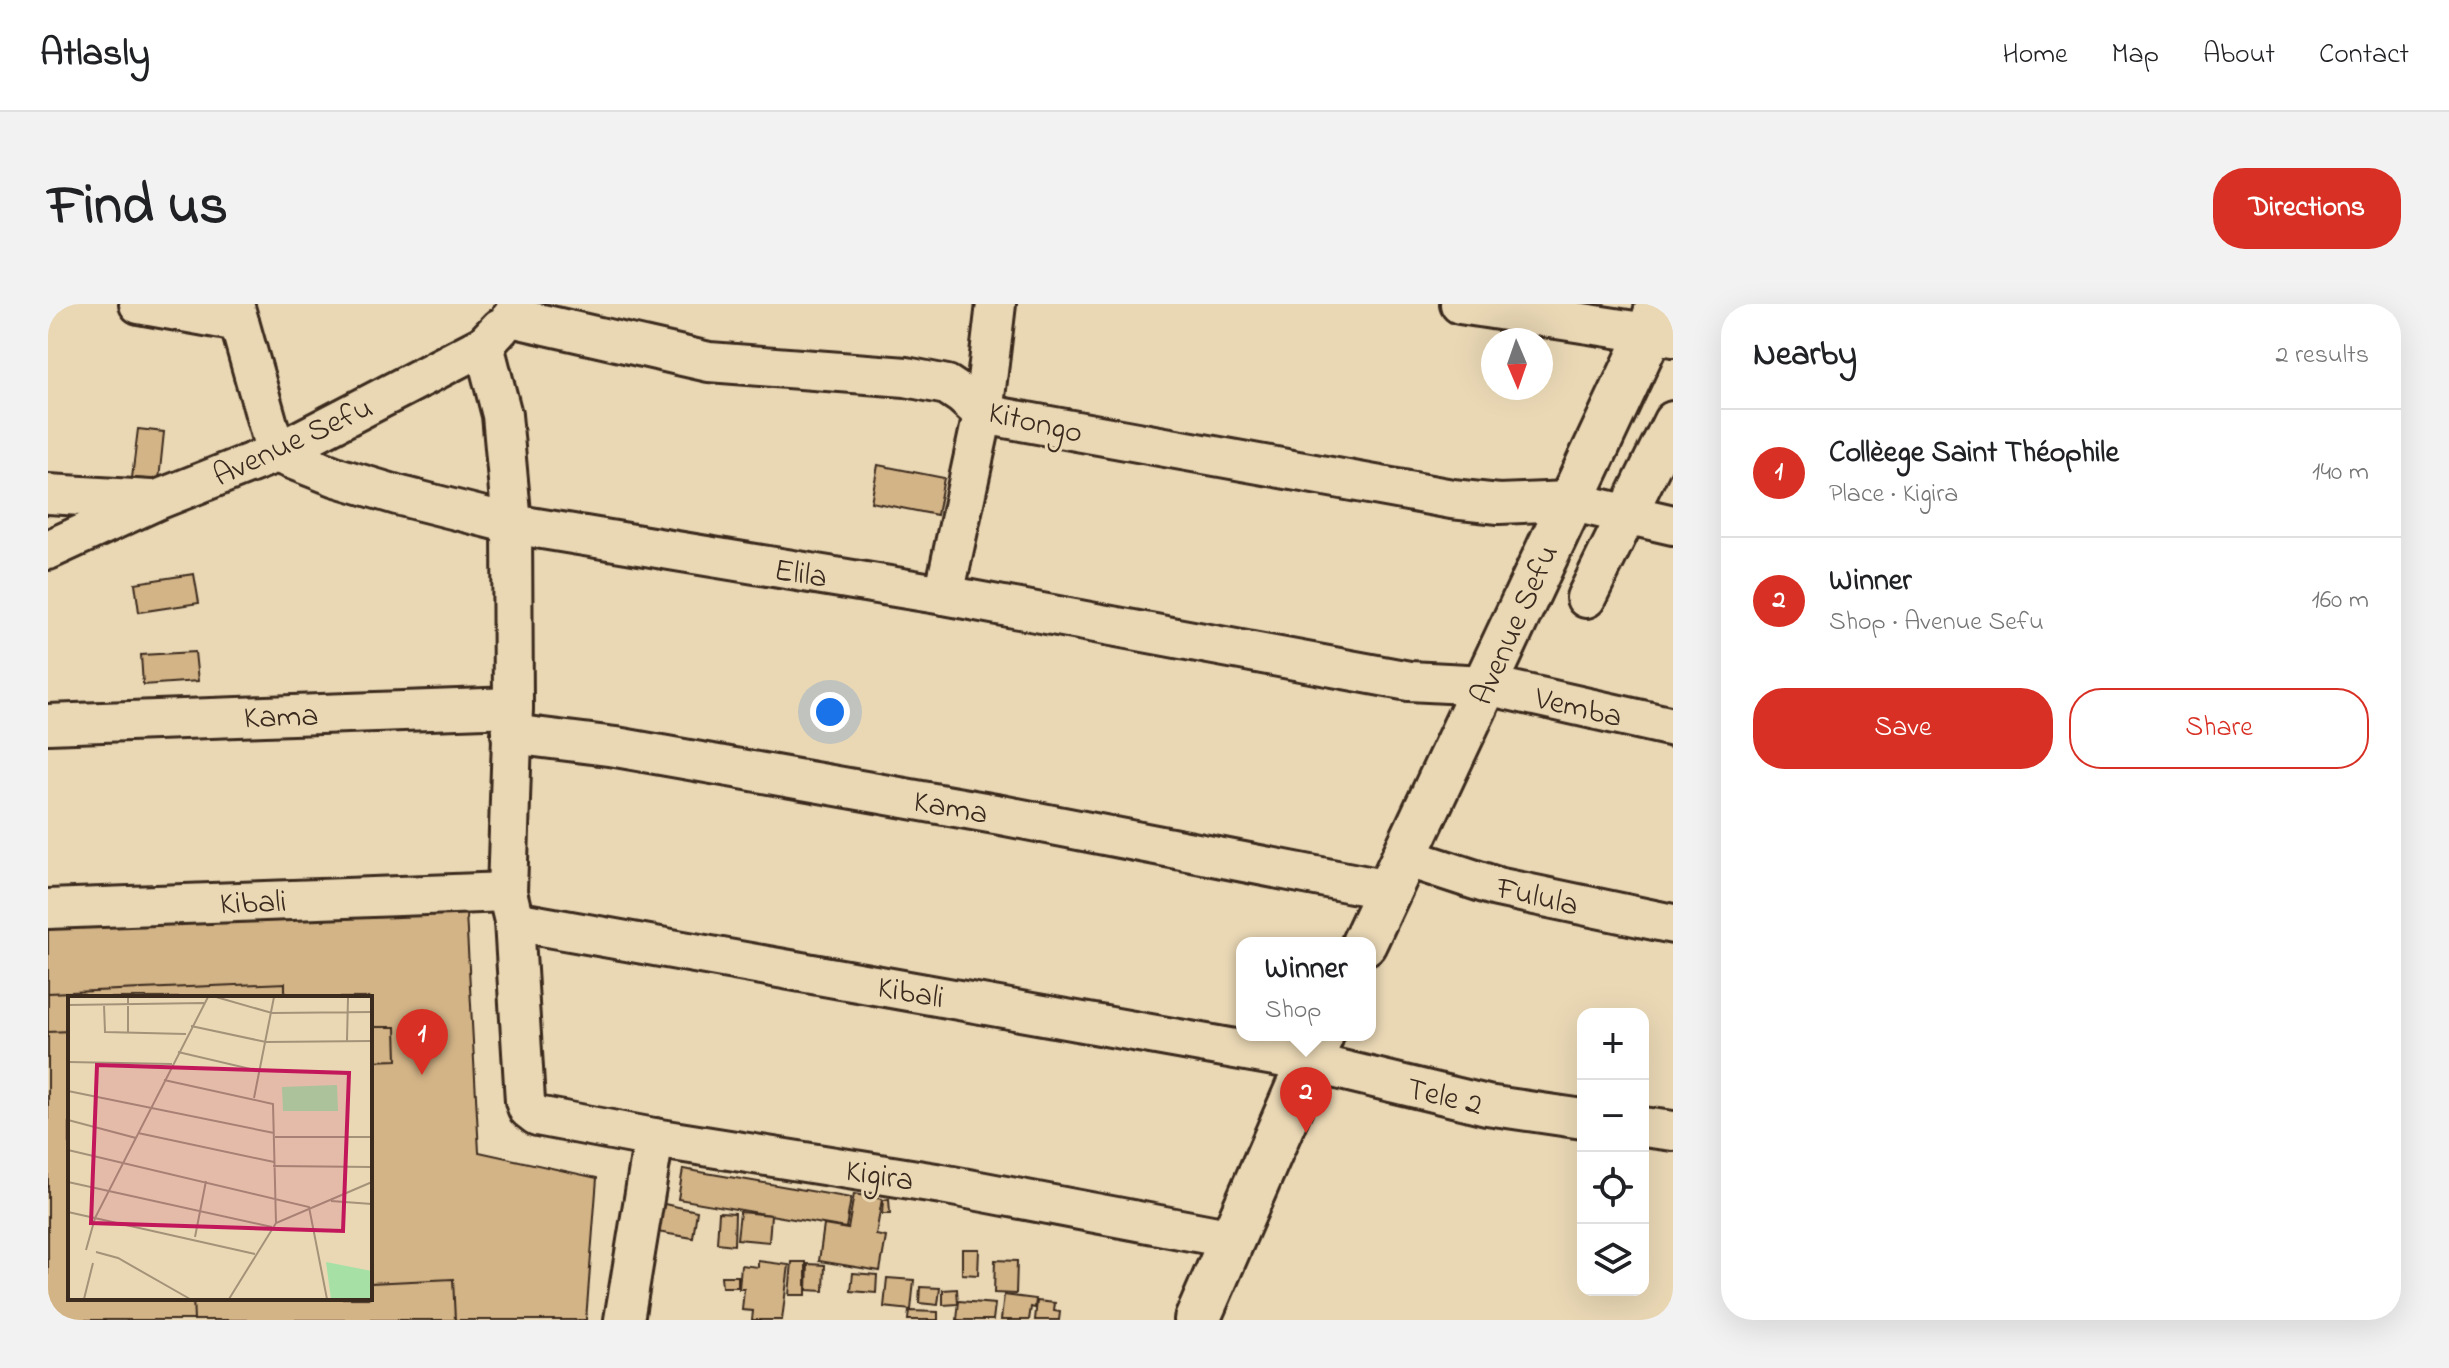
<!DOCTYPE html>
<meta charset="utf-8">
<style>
:root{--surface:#fff;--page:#f2f2f2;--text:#202124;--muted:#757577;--line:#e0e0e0;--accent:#d93025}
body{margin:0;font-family:"Indie Flower",sans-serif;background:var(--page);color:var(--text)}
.controls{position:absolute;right:24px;bottom:24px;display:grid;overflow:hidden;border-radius:16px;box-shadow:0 8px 32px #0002}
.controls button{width:72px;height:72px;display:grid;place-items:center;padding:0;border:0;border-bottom:2px solid var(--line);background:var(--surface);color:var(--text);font:40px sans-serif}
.compass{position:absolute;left:1433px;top:24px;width:72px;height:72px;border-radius:50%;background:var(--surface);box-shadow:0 8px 32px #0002;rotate:178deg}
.you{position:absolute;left:782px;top:408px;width:28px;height:28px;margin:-20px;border:6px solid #fff;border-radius:50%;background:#1a73e8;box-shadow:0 0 0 12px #1a73e833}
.badge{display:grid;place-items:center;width:52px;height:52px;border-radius:50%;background:var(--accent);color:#fff;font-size:26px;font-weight:700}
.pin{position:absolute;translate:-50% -66px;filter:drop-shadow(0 2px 4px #0008)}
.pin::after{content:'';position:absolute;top:42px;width:28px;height:24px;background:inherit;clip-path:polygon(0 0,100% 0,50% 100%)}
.popup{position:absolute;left:1188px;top:633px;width:140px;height:104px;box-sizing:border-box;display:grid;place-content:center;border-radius:16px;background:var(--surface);filter:drop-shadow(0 2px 6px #0005);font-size:26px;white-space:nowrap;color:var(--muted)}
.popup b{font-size:30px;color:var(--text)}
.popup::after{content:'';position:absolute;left:50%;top:100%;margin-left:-16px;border:16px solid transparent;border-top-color:var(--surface)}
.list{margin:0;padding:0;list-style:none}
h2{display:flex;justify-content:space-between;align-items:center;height:104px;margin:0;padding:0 32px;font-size:34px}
h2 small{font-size:26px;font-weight:400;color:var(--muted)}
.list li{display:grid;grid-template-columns:52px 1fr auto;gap:24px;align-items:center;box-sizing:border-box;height:128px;padding:0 32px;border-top:2px solid var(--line)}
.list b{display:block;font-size:30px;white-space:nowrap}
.list p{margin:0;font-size:26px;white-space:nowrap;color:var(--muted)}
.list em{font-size:26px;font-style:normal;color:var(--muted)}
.actions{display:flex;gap:16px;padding:24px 32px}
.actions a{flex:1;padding:18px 0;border:2px solid var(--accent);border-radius:32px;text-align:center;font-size:28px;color:var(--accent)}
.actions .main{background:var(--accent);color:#fff}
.icon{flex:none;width:44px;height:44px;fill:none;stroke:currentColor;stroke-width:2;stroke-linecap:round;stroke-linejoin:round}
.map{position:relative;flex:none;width:1625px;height:1016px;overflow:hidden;border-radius:32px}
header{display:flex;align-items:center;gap:48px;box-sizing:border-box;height:112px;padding:0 40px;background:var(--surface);border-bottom:2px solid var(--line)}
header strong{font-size:38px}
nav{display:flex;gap:44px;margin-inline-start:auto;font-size:28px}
.intro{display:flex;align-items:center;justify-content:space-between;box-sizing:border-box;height:192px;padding:0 48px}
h1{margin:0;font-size:56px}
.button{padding:20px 36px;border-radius:32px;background:var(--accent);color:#fff;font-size:28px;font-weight:700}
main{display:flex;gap:48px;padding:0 48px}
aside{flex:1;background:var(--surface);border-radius:32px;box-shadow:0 8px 32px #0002}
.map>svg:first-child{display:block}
.building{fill:#d3b487;stroke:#3b2a1e;stroke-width:2;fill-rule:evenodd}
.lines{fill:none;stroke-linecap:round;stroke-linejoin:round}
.minor-casing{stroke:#3b2a1e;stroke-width:44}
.major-casing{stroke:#3b2a1e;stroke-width:50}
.minor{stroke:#ead8b5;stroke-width:38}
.major{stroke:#ead8b5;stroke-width:44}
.labels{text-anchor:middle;stroke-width:6;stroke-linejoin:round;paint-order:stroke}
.street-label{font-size:32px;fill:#3b2a1e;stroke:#ead8b5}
.inset-road{fill:none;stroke:#a49279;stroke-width:2}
.view{fill:#c2185b;fill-opacity:0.15;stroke:#c2185b;stroke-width:4}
.inset-edge{fill:none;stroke:#3b2a1e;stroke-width:4}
</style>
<header>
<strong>Atlasly</strong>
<nav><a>Home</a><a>Map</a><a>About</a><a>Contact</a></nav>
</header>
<div class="intro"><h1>Find us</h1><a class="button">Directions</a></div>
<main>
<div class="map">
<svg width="1625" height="1016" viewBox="0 0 1625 1016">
<rect width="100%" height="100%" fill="#ead8b5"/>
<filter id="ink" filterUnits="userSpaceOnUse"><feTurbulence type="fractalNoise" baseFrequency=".0125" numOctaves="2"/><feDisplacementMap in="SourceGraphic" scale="16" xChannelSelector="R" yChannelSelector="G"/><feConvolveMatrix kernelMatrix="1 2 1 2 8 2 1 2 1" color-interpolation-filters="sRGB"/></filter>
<g filter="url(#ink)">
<g class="building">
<path d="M 90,125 L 116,128 L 111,176 L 84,174 Z"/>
<path d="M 830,161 L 896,174 L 889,211 L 823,198 Z"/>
<path d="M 146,270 L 151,299 L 91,308 L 87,279 Z"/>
<path d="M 147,348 L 150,377 L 95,381 L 93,351 Z"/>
<path d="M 418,609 L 431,848 L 549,874 L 538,1016 L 0,1016 L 0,624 ZM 22,694 L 322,694 L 322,994 L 22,994 Z"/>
<path d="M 237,679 L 237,694 L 22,694 L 22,727 L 0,728 L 0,689 Z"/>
<path d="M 322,723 L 348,723 L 349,756 L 322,757 Z"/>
<path d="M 635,865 L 803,894 L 798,924 L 630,895 Z"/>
<path d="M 806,890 L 834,895 L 828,931 L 838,933 L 832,967 L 771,957 L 776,921 L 800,925 Z"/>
<path d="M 841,895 L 842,910 L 834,910 L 835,896 Z"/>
<path d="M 607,898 L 649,907 L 645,934 L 603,927 Z"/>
<path d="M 671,908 L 687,909 L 686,941 L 669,939 Z"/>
<path d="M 692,908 L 723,911 L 721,938 L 689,935 Z"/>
<path d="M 914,945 L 931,945 L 930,971 L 914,970 Z"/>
<path d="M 947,956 L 969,957 L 968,990 L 946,989 Z"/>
<path d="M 710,957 L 741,961 L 734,1016 L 704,1016 L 705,1007 L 694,1006 L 696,985 L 691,985 L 693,961 L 710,963 Z"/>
<path d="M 744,958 L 758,958 L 758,991 L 741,991 Z"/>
<path d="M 760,960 L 777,961 L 776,987 L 759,986 Z"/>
<path d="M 805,969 L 829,971 L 828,989 L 803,987 Z"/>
<path d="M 673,972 L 690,972 L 690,983 L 674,983 Z"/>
<path d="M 839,974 L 866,976 L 863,1006 L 836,1003 Z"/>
<path d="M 405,975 L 407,1016 L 146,1016 L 145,994 L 322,994 L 322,979 Z"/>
<path d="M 872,983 L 892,984 L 890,1001 L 871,999 Z"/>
<path d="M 909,985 L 910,1000 L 895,1001 L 895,986 Z"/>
<path d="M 956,991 L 988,995 L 987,1004 L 983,1003 L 981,1016 L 953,1016 Z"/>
<path d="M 911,997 L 947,1000 L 945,1016 L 909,1016 Z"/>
<path d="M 989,997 L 1007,999 L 1006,1007 L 1012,1008 L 1011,1016 L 987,1016 Z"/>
<path d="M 861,1007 L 890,1008 L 890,1016 L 860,1016 Z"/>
</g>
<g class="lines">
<g class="minor-casing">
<g id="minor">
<path d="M 91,0 L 191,18"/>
<path d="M 186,0 L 228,149 L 289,173 L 349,191 L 464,220 L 896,291 L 1361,377 L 1438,381 L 1625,423"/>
<path d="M 1412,0 L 1625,33"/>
<path d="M 463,13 L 661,58 L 858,73 L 899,81 L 914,91 L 935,110 L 1404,195 L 1451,200 L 1521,197 L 1625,221"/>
<path d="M 436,41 L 454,111 L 464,220 L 465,403 L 459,588 L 466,617 L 477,797 L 480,805 L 489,812 L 606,834 L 894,880 L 1185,935"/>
<path d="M 0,190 L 103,196"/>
<path d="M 0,246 L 109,196 L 228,149 L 436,41 L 452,24"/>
<path d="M 896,291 L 935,110 L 948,0"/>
<path d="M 1538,294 L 1625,117"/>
<path d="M 0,420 L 465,403"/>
<path d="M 463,430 L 568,443 L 953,511 L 1340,586"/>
<path d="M 1357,553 L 1449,583 L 1625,620"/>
<path d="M 0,605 L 459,588"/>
<path d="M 466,617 L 1260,758 L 1439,801 L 1535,815"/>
<path d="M 1595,823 L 1625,827"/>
<path d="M 576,1016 L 606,834"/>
</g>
</g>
<g class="major-casing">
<g id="major">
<path d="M 1316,639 L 1602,29 L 1611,0"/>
<path d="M 1149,1016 L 1273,731"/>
</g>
</g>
<use href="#minor" class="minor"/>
<use href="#major" class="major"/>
</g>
</g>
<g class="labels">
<g class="street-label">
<text transform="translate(988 117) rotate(13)" y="11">Kitongo</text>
<text transform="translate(244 136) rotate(-25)" y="11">Avenue Sefu</text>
<text transform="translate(753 268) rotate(9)" y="11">Elila</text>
<text transform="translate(1465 320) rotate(-66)" y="11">Avenue Sefu</text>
<text transform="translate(1531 402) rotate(13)" y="11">Vemba</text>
<text transform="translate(233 411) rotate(-2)" y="11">Kama</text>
<text transform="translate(903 502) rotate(10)" y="11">Kama</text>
<text transform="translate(1490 591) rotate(13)" y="11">Fulula</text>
<text transform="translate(205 597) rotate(-2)" y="11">Kibali</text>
<text transform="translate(863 687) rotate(10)" y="11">Kibali</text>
<text transform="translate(1397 791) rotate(13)" y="11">Tele 2</text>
<text transform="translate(832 870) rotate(9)" y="11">Kigira</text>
</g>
</g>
<g transform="translate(20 692)">
<rect width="304" height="304" fill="#ead8b5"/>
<path d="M 269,89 L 270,115 L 215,115 L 214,91 ZM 258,266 L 304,275 L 304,303 L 263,303 Z" fill="#a7e0a5"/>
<path class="inset-road" d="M 148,1 L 204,17 L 304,16M 0,9 L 136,7M 36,9 L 37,36 L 118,38M 123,30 L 198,46 L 304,45M 60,37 L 60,1M 279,45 L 280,1M 110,56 L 191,75M 0,66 L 104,68M 96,84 L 205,108 L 208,227M 0,95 L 206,137M 186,102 L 206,1M 0,124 L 68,142M 70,137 L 206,166M 207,141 L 304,141M 0,154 L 241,211 L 259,303M 205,170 L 304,171M 0,186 L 204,231M 263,205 L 304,208M 0,216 L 187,258M 127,241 L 138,185M 18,254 L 27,222 L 140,1M 28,256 L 50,262 L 122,303M 16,303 L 25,267M 161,303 L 208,227 L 304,186"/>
<path class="view" d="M 29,69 L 281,77 L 275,235 L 23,227 Z"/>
<rect width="304" height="304" class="inset-edge"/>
</g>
</svg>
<div class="controls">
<button>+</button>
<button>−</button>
<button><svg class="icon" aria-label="locate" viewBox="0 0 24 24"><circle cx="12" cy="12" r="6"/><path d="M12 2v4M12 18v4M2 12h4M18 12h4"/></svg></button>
<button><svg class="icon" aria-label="layers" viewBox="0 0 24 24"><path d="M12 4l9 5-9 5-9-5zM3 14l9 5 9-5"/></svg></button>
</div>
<svg class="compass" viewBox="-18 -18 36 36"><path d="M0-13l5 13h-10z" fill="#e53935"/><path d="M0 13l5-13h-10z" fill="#757577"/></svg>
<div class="you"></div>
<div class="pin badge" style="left:374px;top:771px">1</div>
<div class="pin badge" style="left:1258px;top:829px">2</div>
<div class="popup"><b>Winner</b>Shop</div>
</div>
<aside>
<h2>Nearby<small>2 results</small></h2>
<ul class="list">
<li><span class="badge">1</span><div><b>Collèege Saint Théophile</b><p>Place · Kigira</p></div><em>140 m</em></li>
<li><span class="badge">2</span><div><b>Winner</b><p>Shop · Avenue Sefu</p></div><em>160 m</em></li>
</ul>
<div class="actions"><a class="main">Save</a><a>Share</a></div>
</aside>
</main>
